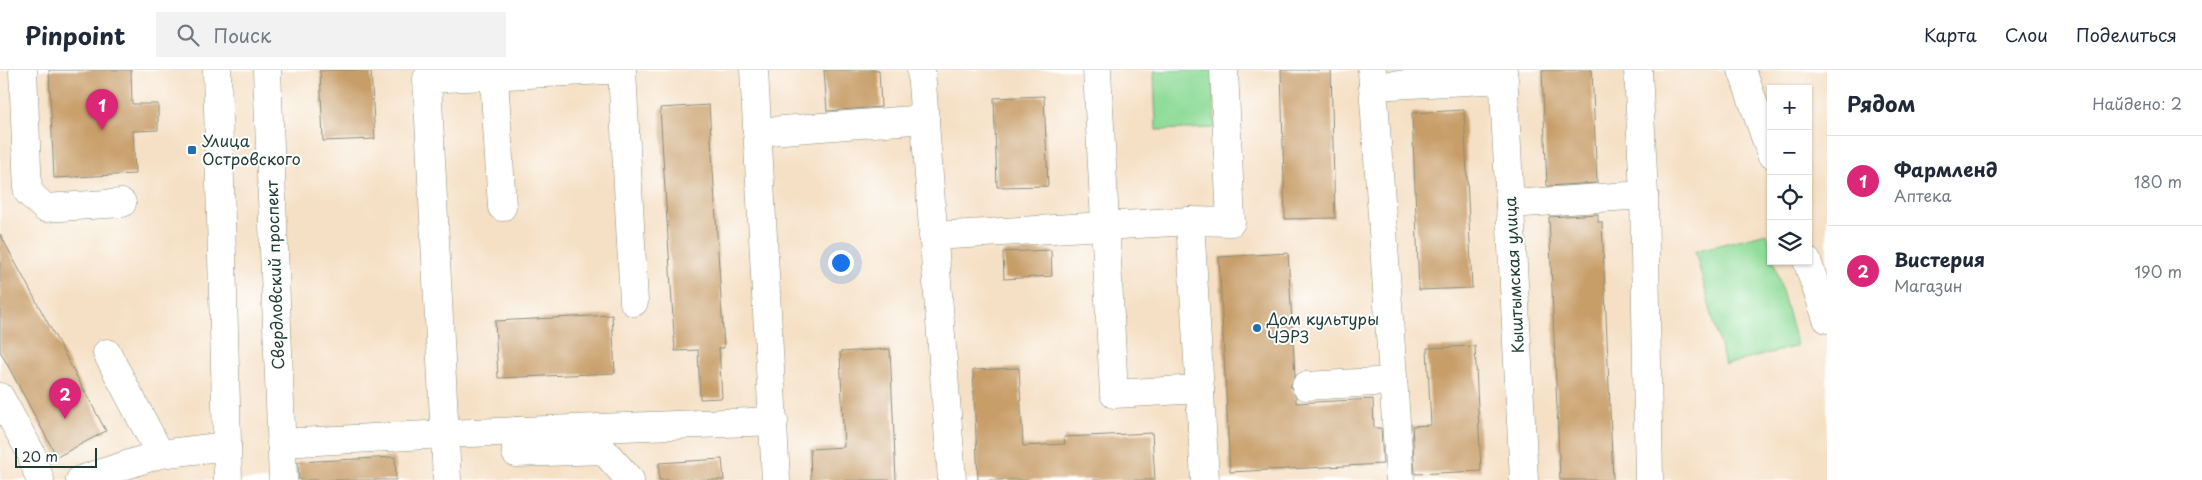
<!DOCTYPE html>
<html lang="ru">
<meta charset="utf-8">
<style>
:root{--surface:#fff;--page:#f2f2f3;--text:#1f2937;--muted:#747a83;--line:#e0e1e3;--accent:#db2777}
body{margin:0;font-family:"Playpen Sans",sans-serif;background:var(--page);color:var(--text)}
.controls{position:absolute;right:15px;top:15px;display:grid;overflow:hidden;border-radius:0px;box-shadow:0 1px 4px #0004}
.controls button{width:45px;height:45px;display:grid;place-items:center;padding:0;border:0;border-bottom:1px solid var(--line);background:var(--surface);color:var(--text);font:25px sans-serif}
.scale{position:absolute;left:15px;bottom:12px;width:82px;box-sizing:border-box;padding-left:5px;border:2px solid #1f3d34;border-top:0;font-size:14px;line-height:18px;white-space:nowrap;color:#1f3d34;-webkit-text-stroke:4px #fff;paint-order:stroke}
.you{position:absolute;left:840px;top:192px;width:18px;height:18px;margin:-12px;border:4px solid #fff;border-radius:50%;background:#1a73e8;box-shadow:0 0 0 8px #1a73e833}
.badge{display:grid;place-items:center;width:32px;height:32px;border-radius:50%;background:var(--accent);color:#fff;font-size:16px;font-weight:700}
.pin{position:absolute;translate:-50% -41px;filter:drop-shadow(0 1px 2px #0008)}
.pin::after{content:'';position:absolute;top:26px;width:18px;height:15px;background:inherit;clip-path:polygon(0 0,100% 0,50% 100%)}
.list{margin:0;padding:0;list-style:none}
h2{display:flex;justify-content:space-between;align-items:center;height:65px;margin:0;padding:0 20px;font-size:21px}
h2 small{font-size:16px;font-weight:400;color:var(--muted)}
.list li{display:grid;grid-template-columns:32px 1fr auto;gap:15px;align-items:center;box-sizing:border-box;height:90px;padding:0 20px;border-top:1px solid var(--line)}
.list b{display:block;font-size:19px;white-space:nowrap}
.list p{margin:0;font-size:16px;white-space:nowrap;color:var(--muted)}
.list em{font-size:16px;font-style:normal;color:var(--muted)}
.icon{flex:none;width:28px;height:28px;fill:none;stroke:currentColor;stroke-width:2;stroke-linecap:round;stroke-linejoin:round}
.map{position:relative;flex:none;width:1827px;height:410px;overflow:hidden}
header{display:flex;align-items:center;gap:30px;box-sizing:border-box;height:70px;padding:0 25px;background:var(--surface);border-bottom:1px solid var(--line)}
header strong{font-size:24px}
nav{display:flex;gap:28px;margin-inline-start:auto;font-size:18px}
.search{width:350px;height:45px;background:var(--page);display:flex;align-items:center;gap:12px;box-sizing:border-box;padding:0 18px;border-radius:0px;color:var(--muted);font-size:19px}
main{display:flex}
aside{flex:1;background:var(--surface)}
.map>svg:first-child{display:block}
.green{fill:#8fdb98;stroke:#578c66}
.building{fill:#c79d67}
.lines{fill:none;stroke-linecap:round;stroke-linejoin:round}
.minor-casing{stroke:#8a8e7c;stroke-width:29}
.major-casing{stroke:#8a8e7c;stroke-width:29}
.minor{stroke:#fff;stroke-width:28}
.major{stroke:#fff;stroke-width:28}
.poi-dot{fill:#1f6fb2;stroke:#fff;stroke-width:2}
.labels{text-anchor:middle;stroke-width:4;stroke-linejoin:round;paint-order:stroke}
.poi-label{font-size:16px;fill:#1f3d34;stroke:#fff;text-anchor:start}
.street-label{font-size:16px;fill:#1f3d34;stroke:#fff}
</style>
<header>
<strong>Pinpoint</strong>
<div class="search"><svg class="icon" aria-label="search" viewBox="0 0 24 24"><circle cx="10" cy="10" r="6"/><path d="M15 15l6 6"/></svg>Поиск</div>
<nav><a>Карта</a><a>Слои</a><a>Поделиться</a></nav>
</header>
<main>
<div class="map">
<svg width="1827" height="410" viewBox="0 0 1827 410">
<rect width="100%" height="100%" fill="#fff"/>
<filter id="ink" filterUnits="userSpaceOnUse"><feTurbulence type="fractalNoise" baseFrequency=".02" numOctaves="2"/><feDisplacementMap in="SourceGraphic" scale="10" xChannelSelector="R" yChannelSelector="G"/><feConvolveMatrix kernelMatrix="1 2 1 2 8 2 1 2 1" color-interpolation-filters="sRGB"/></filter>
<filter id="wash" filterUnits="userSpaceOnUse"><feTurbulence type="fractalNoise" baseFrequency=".0096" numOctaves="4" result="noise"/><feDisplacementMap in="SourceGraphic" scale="20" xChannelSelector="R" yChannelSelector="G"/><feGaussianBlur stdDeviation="1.12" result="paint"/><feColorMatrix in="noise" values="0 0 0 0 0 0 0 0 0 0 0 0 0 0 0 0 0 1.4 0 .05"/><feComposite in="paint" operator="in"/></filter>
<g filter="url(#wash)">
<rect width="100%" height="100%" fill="#f5e0c5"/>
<g class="green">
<path d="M 1213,0 L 1215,58 L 1156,60 L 1154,1 Z"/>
<path d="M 1767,163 L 1771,177 L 1771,191 L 1774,191 L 1797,276 L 1725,295 L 1695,181 Z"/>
</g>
<g id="blocks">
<g class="building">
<path d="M 49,0 L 131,0 L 132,34 L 158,34 L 158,60 L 133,61 L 135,104 L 54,108 Z"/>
<path d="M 320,0 L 371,0 L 375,69 L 323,71 Z"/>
<path d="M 824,0 L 879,0 L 881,37 L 827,41 Z"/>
<path d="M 1281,0 L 1331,0 L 1335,148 L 1285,149 Z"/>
<path d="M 1542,0 L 1592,0 L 1597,113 L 1547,116 Z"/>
<path d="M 1044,26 L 1048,116 L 997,117 L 994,28 Z"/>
<path d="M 709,35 L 724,278 L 719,278 L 722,328 L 700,329 L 698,280 L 675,281 L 660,38 Z"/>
<path d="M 1464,40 L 1472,218 L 1419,220 L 1412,43 Z"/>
<path d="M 1598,144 L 1598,152 L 1602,152 L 1613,410 L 1560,410 L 1549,147 Z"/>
<path d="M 0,164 L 106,361 L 57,387 L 0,281 Z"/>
<path d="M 1051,180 L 1052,206 L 1004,209 L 1003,182 Z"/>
<path d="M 1288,183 L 1295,306 L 1290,316 L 1296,327 L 1296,333 L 1373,329 L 1374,358 L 1381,358 L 1383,394 L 1230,402 L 1219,187 Z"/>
<path d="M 612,245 L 615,303 L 498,308 L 495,251 Z"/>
<path d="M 1475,276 L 1481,401 L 1415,404 L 1412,356 L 1431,355 L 1427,278 Z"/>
<path d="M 890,279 L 896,410 L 811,410 L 810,379 L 844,377 L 840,282 Z"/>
<path d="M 1019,298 L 1023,376 L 1065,374 L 1064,367 L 1152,363 L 1155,410 L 978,410 L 973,300 Z"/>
<path d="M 395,387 L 396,410 L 299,410 L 298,392 Z"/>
<path d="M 722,389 L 724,410 L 659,410 L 659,393 Z"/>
</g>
</g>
</g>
<g filter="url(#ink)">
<use href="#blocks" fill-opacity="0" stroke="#8a8e7c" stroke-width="1"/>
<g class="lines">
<g class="minor-casing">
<g id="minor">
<path d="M 23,0 L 28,122 L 45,138 L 122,133"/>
<path d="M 622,0 L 634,232"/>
<path d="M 754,0 L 776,410"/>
<path d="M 921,0 L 952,410"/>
<path d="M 1097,0 L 1114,324 L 1200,319"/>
<path d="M 1372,0 L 1400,410"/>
<path d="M 1503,0 L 1524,410"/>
<path d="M 1742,0 L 1771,84"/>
<path d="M 494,6 L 502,137"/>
<path d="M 1373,16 L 1504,9"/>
<path d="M 757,62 L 925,49"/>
<path d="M 1644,125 L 1649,410"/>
<path d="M 1510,134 L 1644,125 L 1638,0"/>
<path d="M 1190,151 L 1205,410"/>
<path d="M 933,166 L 1190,151 L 1231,152 L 1224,0"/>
<path d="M 1807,191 L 1827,249"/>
<path d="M 107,283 L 160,384"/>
<path d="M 1306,316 L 1393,311"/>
<path d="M 0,327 L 31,383 L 40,410"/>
<path d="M 516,361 L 516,383 L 603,380 L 630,410"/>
<path d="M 281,373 L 445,364 L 774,351"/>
<path d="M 80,410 L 160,384 L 227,376"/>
<path d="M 447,410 L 427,9 L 607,0"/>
</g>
</g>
<g class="major-casing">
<g id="major">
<path d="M 217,0 L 228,410"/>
<path d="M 267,0 L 283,410"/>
</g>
</g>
<use href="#minor" class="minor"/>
<use href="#major" class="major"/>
</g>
</g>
<g class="poi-dot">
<rect x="187" y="75" width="10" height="10" rx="2.5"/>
<circle cx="1257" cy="258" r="5"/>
</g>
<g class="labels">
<g class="poi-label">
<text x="202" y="77">Улица<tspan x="202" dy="18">Островского</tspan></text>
<text x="1267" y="255">Дом культуры<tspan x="1267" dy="18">ЧЭРЗ</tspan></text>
</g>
<g class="street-label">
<text transform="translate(275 205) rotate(-92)" y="6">Свердловский проспект</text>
<text transform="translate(1514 205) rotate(-93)" y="6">Кыштымская улица</text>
</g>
</g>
</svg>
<div class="controls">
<button>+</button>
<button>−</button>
<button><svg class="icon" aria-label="locate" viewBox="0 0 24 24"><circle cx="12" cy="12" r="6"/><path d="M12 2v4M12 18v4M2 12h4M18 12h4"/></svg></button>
<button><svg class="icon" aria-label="layers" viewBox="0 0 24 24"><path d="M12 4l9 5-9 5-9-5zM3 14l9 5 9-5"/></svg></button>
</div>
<div class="scale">20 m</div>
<div class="you"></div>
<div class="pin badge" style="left:102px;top:60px">1</div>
<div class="pin badge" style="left:65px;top:349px">2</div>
</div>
<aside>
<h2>Рядом<small>Найдено: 2</small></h2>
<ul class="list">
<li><span class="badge">1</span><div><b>Фармленд</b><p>Аптека</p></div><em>180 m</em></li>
<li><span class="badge">2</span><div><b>Вистерия</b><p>Магазин</p></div><em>190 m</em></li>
</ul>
</aside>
</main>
